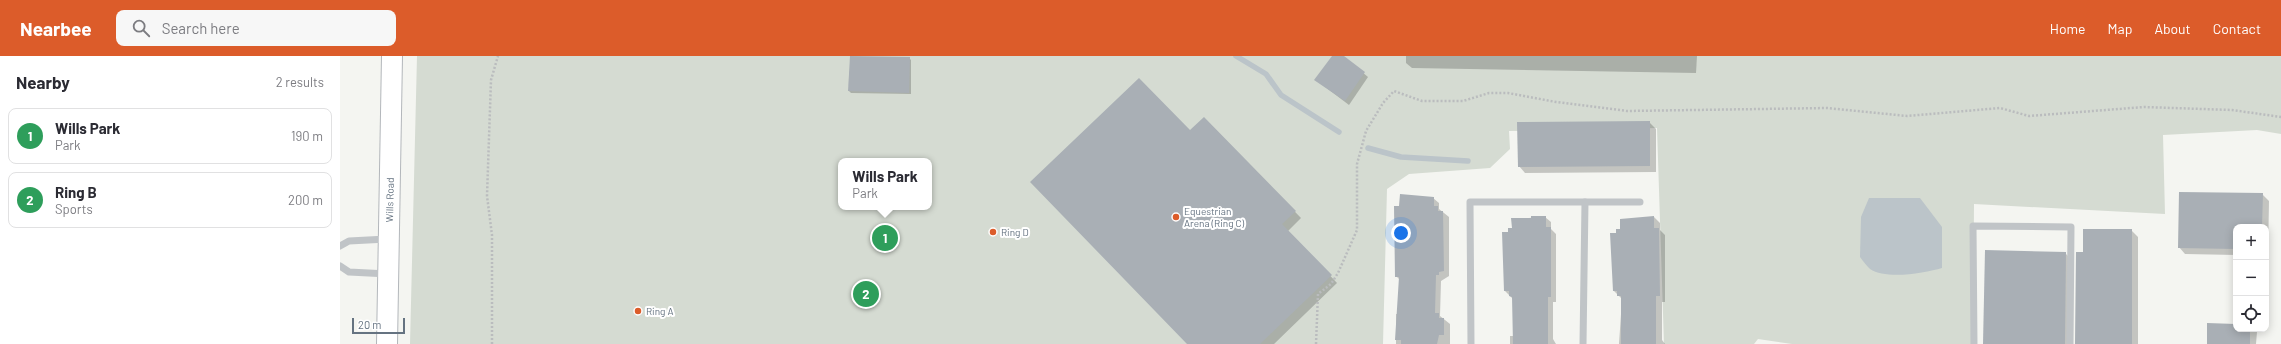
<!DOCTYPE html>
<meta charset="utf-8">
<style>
:root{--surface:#fff;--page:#f7f7f7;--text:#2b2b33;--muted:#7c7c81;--line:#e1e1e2;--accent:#dc5c2a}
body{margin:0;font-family:Barlow,sans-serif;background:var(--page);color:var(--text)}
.controls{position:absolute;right:12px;bottom:12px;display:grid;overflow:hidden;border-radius:8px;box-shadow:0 2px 10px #0003}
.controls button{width:36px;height:36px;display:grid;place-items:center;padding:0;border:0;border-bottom:1px solid var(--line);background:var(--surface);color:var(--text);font:20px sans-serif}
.scale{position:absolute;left:12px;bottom:10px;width:53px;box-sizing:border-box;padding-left:4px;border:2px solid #657381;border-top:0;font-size:11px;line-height:14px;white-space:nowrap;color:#657381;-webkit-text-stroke:3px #fff;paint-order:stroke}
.you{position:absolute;left:1061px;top:177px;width:14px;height:14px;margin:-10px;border:3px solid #fff;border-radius:50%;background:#1a73e8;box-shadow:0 0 0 6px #1a73e833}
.badge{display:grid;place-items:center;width:26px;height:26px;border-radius:50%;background:var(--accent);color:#fff;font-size:13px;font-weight:700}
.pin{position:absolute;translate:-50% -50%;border:2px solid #fff;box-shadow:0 1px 4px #0006}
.popup{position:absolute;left:498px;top:102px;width:94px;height:52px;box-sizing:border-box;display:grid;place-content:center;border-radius:8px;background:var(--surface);filter:drop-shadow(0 1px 3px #0005);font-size:13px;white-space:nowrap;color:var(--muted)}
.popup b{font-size:15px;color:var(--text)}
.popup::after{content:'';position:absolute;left:50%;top:100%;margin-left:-8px;border:8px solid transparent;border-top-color:var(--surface)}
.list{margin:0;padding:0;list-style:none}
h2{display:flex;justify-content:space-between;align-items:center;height:52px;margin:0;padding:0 16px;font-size:17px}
h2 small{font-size:13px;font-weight:400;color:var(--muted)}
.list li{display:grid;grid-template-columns:26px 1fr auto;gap:12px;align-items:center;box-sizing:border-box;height:56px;margin:0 8px 8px;padding:0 8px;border:1px solid var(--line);border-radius:8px}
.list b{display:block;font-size:15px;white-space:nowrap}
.list p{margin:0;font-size:13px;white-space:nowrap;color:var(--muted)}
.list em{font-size:13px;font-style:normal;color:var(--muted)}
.icon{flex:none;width:22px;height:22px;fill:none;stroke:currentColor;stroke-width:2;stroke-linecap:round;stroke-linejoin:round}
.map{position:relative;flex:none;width:1941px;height:288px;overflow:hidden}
header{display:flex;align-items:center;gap:24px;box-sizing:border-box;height:56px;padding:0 20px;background:var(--accent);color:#fff}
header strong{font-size:19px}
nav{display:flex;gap:22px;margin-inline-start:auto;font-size:14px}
.search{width:280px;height:36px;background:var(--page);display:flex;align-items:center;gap:10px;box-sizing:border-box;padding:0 14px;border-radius:8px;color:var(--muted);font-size:15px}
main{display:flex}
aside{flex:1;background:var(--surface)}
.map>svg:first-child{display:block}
.green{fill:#d5dbd2;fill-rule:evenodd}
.water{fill:#bbc4c9}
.shadow{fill:#0003}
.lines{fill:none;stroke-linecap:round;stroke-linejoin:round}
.stream{stroke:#bbc4c9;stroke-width:5.5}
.building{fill:#a9afb5}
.secondary-casing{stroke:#b3b7bb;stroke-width:22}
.path{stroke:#babcbe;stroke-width:2.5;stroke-dasharray:2 2;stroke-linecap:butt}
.lane{stroke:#c0c4c7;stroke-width:7}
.secondary{stroke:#fff;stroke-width:20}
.poi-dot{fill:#dc5c2a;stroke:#fff;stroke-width:1.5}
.labels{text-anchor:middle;stroke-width:4;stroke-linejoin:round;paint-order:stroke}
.street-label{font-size:10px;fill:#657381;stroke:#fff}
.poi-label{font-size:10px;fill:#657381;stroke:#fff;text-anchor:start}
</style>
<header>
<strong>Nearbee</strong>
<div class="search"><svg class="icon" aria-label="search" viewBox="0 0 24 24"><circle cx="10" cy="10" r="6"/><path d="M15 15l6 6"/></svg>Search here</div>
<nav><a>Home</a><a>Map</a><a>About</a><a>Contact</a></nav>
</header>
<main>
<aside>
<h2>Nearby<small>2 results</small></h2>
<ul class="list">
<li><span class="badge" style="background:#2e9e5b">1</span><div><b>Wills Park</b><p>Park</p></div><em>190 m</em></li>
<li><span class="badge" style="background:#2e9e5b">2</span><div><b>Ring B</b><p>Sports</p></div><em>200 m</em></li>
</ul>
</aside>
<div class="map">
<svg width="1941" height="288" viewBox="0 0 1941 288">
<rect width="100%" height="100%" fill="#f4f5f1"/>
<path class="green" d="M 77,0 L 1941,0 L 1941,78 L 1917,74 L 1823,79 L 1825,158 L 1634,148 L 1633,288 L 1452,288 L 1418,283 L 1414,288 L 1324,288 L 1317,72 L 1169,75 L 1170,93 L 1150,112 L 1069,118 L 1047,133 L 1043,288 L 70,288 ZM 501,105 L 589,105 L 589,151 L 501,151 Z"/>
<path class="water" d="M 1529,142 L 1580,142 L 1602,171 L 1602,212 C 1585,217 1546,224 1530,213 C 1527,210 1523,205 1520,201 L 1521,161 Z"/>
<g class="shadow">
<path d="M 994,0 L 1003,0 L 1028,21 L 1009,49 L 976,24 Z"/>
<path d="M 1066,0 L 1357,0 L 1356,17 L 1072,12 L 1066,7 Z"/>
<path d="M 569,2 L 571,4 L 571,38 L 511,37 L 509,35 Z"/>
<path d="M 1309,66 L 1316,73 L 1316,116 L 1185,117 L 1179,110 Z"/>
<path d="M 871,69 L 961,162 L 948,175 L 997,227 L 934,288 L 848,288 L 850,76 Z"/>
<path d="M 1922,138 L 1929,145 L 1928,200 L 1926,200 L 1926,171 L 1896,171 L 1896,199 L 1845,198 L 1839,191 Z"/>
<path d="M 1093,142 L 1099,147 L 1099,153 L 1109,161 L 1109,220 L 1101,225 L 1100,260 L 1110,268 L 1110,288 L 1056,288 L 1056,258 L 1059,258 L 1060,224 L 1056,220 Z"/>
<path d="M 1205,161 L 1211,166 L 1211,173 L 1216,178 L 1216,246 L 1213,246 L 1213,283 L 1216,288 L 1170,288 L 1170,280 L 1173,280 L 1173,243 L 1165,235 L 1169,177 L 1173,173 L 1172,163 Z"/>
<path d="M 1314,161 L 1320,167 L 1320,174 L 1325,179 L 1325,246 L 1322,246 L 1322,284 L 1325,288 L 1279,288 L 1282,243 L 1274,235 L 1277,178 L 1281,174 Z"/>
<path d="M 1791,174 L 1798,181 L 1798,288 L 1736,288 L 1744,197 Z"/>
<path d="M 1725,197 L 1732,204 L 1731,288 L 1644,288 Z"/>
<path d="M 1896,269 L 1896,273 L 1914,273 L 1917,276 L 1916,288 L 1868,288 Z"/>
</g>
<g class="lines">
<g class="stream">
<path d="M 896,0 L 926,18 L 941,39 L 999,76"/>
<path d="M 1028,92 L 1061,101 L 1128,105"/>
</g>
</g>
<g class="building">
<path d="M 510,0 L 570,1 L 569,37 L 508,35 Z"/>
<path d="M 992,0 L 1004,0 L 1025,16 L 1005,45 L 974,24 Z"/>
<path d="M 799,22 L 850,74 L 864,61 L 956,155 L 942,168 L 992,219 L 920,288 L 847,288 L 690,126 Z"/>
<path d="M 1310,65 L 1310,110 L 1178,111 L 1177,66 Z"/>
<path d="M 1839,136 L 1923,137 L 1922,171 L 1896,171 L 1896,193 L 1838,192 Z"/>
<path d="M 1060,138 L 1094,141 L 1094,150 L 1098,150 L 1098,155 L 1103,155 L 1104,215 L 1099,216 L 1099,219 L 1096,219 L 1095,257 L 1099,257 L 1099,262 L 1104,262 L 1104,279 L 1099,279 L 1097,288 L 1061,288 L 1061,284 L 1055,284 L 1059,221 L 1055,221 L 1054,150 L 1059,150 Z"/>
<path d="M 1191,160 L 1206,160 L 1206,171 L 1211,171 L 1211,241 L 1208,241 L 1208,288 L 1173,288 L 1172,241 L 1169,240 L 1169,235 L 1164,235 L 1162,176 L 1168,176 L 1168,172 L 1172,172 L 1171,162 L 1191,162 Z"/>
<path d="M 1314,160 L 1314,172 L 1319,172 L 1320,240 L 1316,240 L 1316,288 L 1281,288 L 1281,240 L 1277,240 L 1277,235 L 1273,235 L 1270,177 L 1276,177 L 1276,173 L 1280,173 L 1280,163 Z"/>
<path d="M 1743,173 L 1792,173 L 1792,288 L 1735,288 L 1736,196 L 1743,196 Z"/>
<path d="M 1645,194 L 1726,196 L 1725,288 L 1643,288 Z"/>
<path d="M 1867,267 L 1896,268 L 1896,273 L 1910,273 L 1910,288 L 1867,288 Z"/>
</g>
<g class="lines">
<g class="secondary-casing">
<g id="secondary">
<path id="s1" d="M 47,288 L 52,0"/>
</g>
</g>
<g class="path">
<path d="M 152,288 L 152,179 L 147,140 L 151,24 L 158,0"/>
<path d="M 976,288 L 978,238 L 991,228 L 998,217 L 1017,174 L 1017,108 L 1026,75 L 1043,47 L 1054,35 L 1082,45 L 1123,45 L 1149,37 L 1168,37 L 1216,46 L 1287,55 L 1487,52 L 1567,60 L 1660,52 L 1689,60 L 1804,51 L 1892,54 L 1941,61"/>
</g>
<g class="lane">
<path d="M 0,190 L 9,185 L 47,183"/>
<path d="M 0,210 L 9,216 L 48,218"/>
<path d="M 1131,288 L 1130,146 L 1300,146"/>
<path d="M 1243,288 L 1245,146"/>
<path d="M 1634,288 L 1633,170 L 1731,171 L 1730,288"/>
</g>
<use href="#secondary" class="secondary"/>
</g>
<g class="poi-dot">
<circle cx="836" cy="161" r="4"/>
<circle cx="653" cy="176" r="4"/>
<circle cx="298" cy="255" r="4"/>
</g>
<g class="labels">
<g class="street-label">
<text dy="4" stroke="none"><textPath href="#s1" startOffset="144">Wills Road</textPath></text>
</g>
<g class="poi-label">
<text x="844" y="159">Equestrian<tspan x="844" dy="12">Arena (Ring C)</tspan></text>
<text x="661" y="180">Ring D</text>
<text x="306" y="259">Ring A</text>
</g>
</g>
</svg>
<div class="controls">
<button>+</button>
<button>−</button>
<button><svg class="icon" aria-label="locate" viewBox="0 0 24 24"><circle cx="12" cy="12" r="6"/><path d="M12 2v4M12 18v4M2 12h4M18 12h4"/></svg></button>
</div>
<div class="scale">20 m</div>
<div class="you"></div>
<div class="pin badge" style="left:545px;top:182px;background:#2e9e5b">1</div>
<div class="popup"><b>Wills Park</b>Park</div>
<div class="pin badge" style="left:526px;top:238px;background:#2e9e5b">2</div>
</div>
</main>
